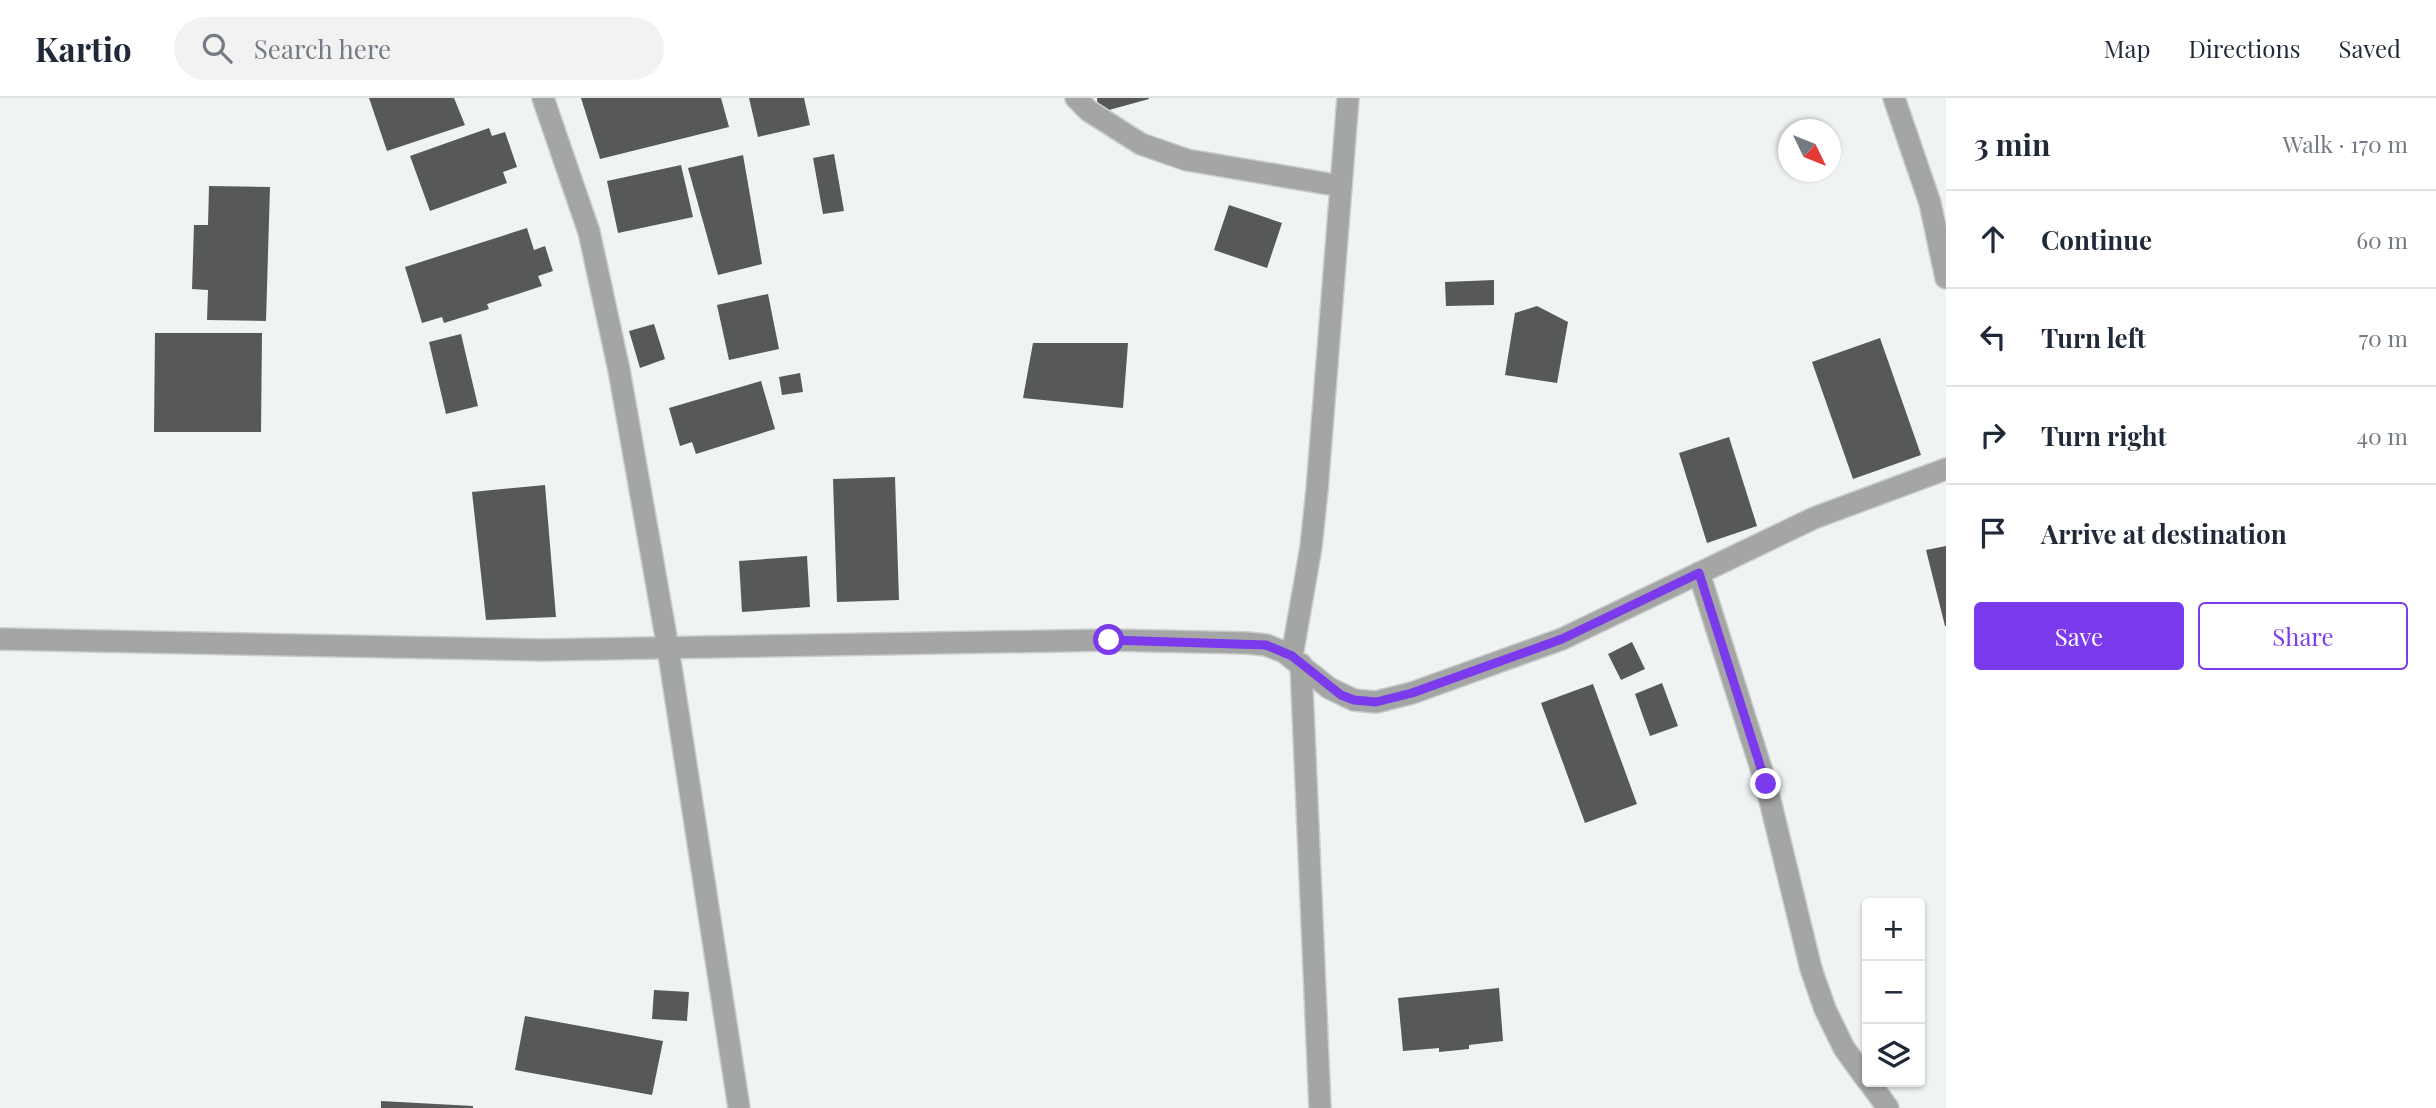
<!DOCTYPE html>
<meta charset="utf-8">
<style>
:root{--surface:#fff;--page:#f2f2f3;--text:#1f2937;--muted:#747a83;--line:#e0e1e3;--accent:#7c3aed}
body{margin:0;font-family:"Playfair Display",serif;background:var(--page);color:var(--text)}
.controls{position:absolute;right:21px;bottom:21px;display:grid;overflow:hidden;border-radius:7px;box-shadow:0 2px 5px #0004}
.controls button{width:63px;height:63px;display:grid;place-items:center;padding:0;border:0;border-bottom:2px solid var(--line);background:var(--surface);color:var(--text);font:35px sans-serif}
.compass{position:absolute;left:1778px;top:21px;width:63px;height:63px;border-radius:50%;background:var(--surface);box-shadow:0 2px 5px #0004;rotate:133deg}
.stop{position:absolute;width:21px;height:21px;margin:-16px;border:5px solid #7c3aed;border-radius:50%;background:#fff}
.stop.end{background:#7c3aed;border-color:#fff;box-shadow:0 2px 7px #0008}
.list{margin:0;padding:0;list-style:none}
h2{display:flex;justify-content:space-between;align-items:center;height:91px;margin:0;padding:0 28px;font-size:30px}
h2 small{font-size:23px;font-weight:400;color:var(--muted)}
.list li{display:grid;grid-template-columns:46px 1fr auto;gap:21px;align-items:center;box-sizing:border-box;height:98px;padding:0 28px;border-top:2px solid var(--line)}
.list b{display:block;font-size:26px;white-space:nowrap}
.list em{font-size:23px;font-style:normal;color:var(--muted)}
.actions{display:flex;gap:14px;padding:21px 28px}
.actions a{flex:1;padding:16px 0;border:2px solid var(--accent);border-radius:7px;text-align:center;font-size:24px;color:var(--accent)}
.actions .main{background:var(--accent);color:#fff}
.icon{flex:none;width:38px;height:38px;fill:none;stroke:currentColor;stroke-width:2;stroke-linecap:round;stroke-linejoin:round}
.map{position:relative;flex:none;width:1946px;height:1010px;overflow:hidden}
header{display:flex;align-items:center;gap:42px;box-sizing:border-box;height:98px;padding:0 35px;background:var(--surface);border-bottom:2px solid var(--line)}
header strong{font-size:33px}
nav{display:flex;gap:38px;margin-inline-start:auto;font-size:24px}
.search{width:490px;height:63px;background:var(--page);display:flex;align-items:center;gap:18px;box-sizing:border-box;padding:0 24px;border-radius:38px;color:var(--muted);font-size:26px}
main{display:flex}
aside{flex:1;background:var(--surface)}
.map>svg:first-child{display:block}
.building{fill:#565958}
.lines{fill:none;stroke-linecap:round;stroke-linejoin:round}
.minor-casing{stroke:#cacdcb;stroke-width:24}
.minor{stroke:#a4a6a5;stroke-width:21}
.route{stroke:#7c3aed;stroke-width:9}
</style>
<header>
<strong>Kartio</strong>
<div class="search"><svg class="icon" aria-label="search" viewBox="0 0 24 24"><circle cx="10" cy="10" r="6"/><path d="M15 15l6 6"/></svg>Search here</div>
<nav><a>Map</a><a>Directions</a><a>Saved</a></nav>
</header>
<main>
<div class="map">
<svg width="1946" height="1010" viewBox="0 0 1946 1010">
<rect width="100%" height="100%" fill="#eff3f1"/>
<g class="building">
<path d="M 369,0 L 454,0 L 465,27 L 387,53 Z"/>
<path d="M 581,0 L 721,0 L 729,29 L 600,61 Z"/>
<path d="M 749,0 L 804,0 L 810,27 L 758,39 Z"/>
<path d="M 1097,0 L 1149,0 L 1149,1 L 1098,15 Z"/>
<path d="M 489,30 L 492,38 L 505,34 L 517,69 L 503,74 L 507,85 L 430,113 L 410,58 Z"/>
<path d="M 834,56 L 844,113 L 823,116 L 813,60 Z"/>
<path d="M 743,57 L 762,166 L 718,177 L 688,70 Z"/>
<path d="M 681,67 L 693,119 L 618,135 L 607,83 Z"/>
<path d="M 209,88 L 270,89 L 266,223 L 207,222 L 208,192 L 192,191 L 194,127 L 208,127 Z"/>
<path d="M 1229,107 L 1282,125 L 1267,170 L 1214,152 Z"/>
<path d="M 527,130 L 534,152 L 545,148 L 553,173 L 538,178 L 542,188 L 487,206 L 489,211 L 444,225 L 442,219 L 422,225 L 405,169 Z"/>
<path d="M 1494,182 L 1494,207 L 1446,208 L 1445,184 Z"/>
<path d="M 768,196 L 779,251 L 729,262 L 717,207 Z"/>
<path d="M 1537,208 L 1568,224 L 1557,285 L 1505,277 L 1515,215 Z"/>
<path d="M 654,226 L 665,261 L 640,270 L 629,233 Z"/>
<path d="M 155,235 L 262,235 L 261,334 L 154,334 Z"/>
<path d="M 461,236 L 478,308 L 446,316 L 429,244 Z"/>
<path d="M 1880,240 L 1921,357 L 1853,381 L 1812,264 Z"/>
<path d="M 1033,245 L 1128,245 L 1123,310 L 1023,300 Z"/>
<path d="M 800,275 L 803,294 L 782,297 L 779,279 Z"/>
<path d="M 761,283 L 775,331 L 696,356 L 692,344 L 680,348 L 669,310 Z"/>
<path d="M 1729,339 L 1757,428 L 1707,445 L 1679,355 Z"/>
<path d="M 895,379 L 899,502 L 837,504 L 833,381 Z"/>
<path d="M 545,387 L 556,519 L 486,522 L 472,394 Z"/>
<path d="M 1946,448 L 1946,528 L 1945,528 L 1926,452 Z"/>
<path d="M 807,458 L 810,509 L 742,514 L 739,463 Z"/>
<path d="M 1632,544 L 1645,571 L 1621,582 L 1608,556 Z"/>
<path d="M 1662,585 L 1678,628 L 1650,638 L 1635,596 Z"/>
<path d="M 1593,586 L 1637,706 L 1585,725 L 1541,605 Z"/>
<path d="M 1499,890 L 1503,943 L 1469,947 L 1469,951 L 1439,954 L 1439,950 L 1403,953 L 1398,900 Z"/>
<path d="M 654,892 L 689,894 L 687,923 L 652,921 Z"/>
<path d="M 525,918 L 663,943 L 652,997 L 515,972 Z"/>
<path d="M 381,1003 L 473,1008 L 473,1010 L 381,1010 Z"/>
</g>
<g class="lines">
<g class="minor-casing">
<g id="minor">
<path d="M 543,0 L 589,134 L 619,272 L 668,550 L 739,1010"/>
<path d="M 1076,0 L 1089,13 L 1141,46 L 1187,62 L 1341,88"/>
<path d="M 1894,0 L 1930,105 L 1946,180"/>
<path d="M 1699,475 L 1766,686 L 1811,871 L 1825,911 L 1844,950 L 1867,982"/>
<path d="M 0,541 L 542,552 L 1109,542 L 1247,545 L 1266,547 L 1284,554 L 1329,590 L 1354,602 L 1376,604 L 1412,595 L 1562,541 L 1814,420 L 1946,371"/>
<path d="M 1292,558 L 1311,449 L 1317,392 L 1348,0"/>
<path d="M 1301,566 L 1320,1010"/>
<path d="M 1869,984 L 1888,1010"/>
</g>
</g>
<use href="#minor" class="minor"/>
</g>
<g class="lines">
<path class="route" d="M 1109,542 L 1266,547 L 1292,558 L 1341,597 L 1354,602 L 1376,604 L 1412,595 L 1562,541 L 1699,475 L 1766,686"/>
</g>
</svg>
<div class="controls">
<button>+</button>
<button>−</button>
<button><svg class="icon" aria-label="layers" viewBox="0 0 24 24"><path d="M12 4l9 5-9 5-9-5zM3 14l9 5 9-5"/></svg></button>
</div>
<svg class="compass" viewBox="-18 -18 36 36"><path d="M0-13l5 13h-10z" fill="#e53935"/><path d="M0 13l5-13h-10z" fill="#747a83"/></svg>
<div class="stop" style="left:1109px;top:542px"></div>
<div class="stop end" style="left:1766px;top:686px"></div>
</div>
<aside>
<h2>3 min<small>Walk · 170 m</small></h2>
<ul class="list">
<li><svg class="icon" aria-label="ahead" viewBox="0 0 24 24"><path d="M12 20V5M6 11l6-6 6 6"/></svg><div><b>Continue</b></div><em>60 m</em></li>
<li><svg class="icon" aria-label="left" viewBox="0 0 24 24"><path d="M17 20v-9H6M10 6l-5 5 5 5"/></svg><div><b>Turn left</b></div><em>70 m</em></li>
<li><svg class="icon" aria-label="right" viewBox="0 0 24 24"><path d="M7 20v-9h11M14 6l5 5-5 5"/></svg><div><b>Turn right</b></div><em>40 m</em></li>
<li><svg class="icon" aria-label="arrive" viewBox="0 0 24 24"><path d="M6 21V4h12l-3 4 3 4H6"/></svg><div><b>Arrive at destination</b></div></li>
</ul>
<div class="actions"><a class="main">Save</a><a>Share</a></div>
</aside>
</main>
